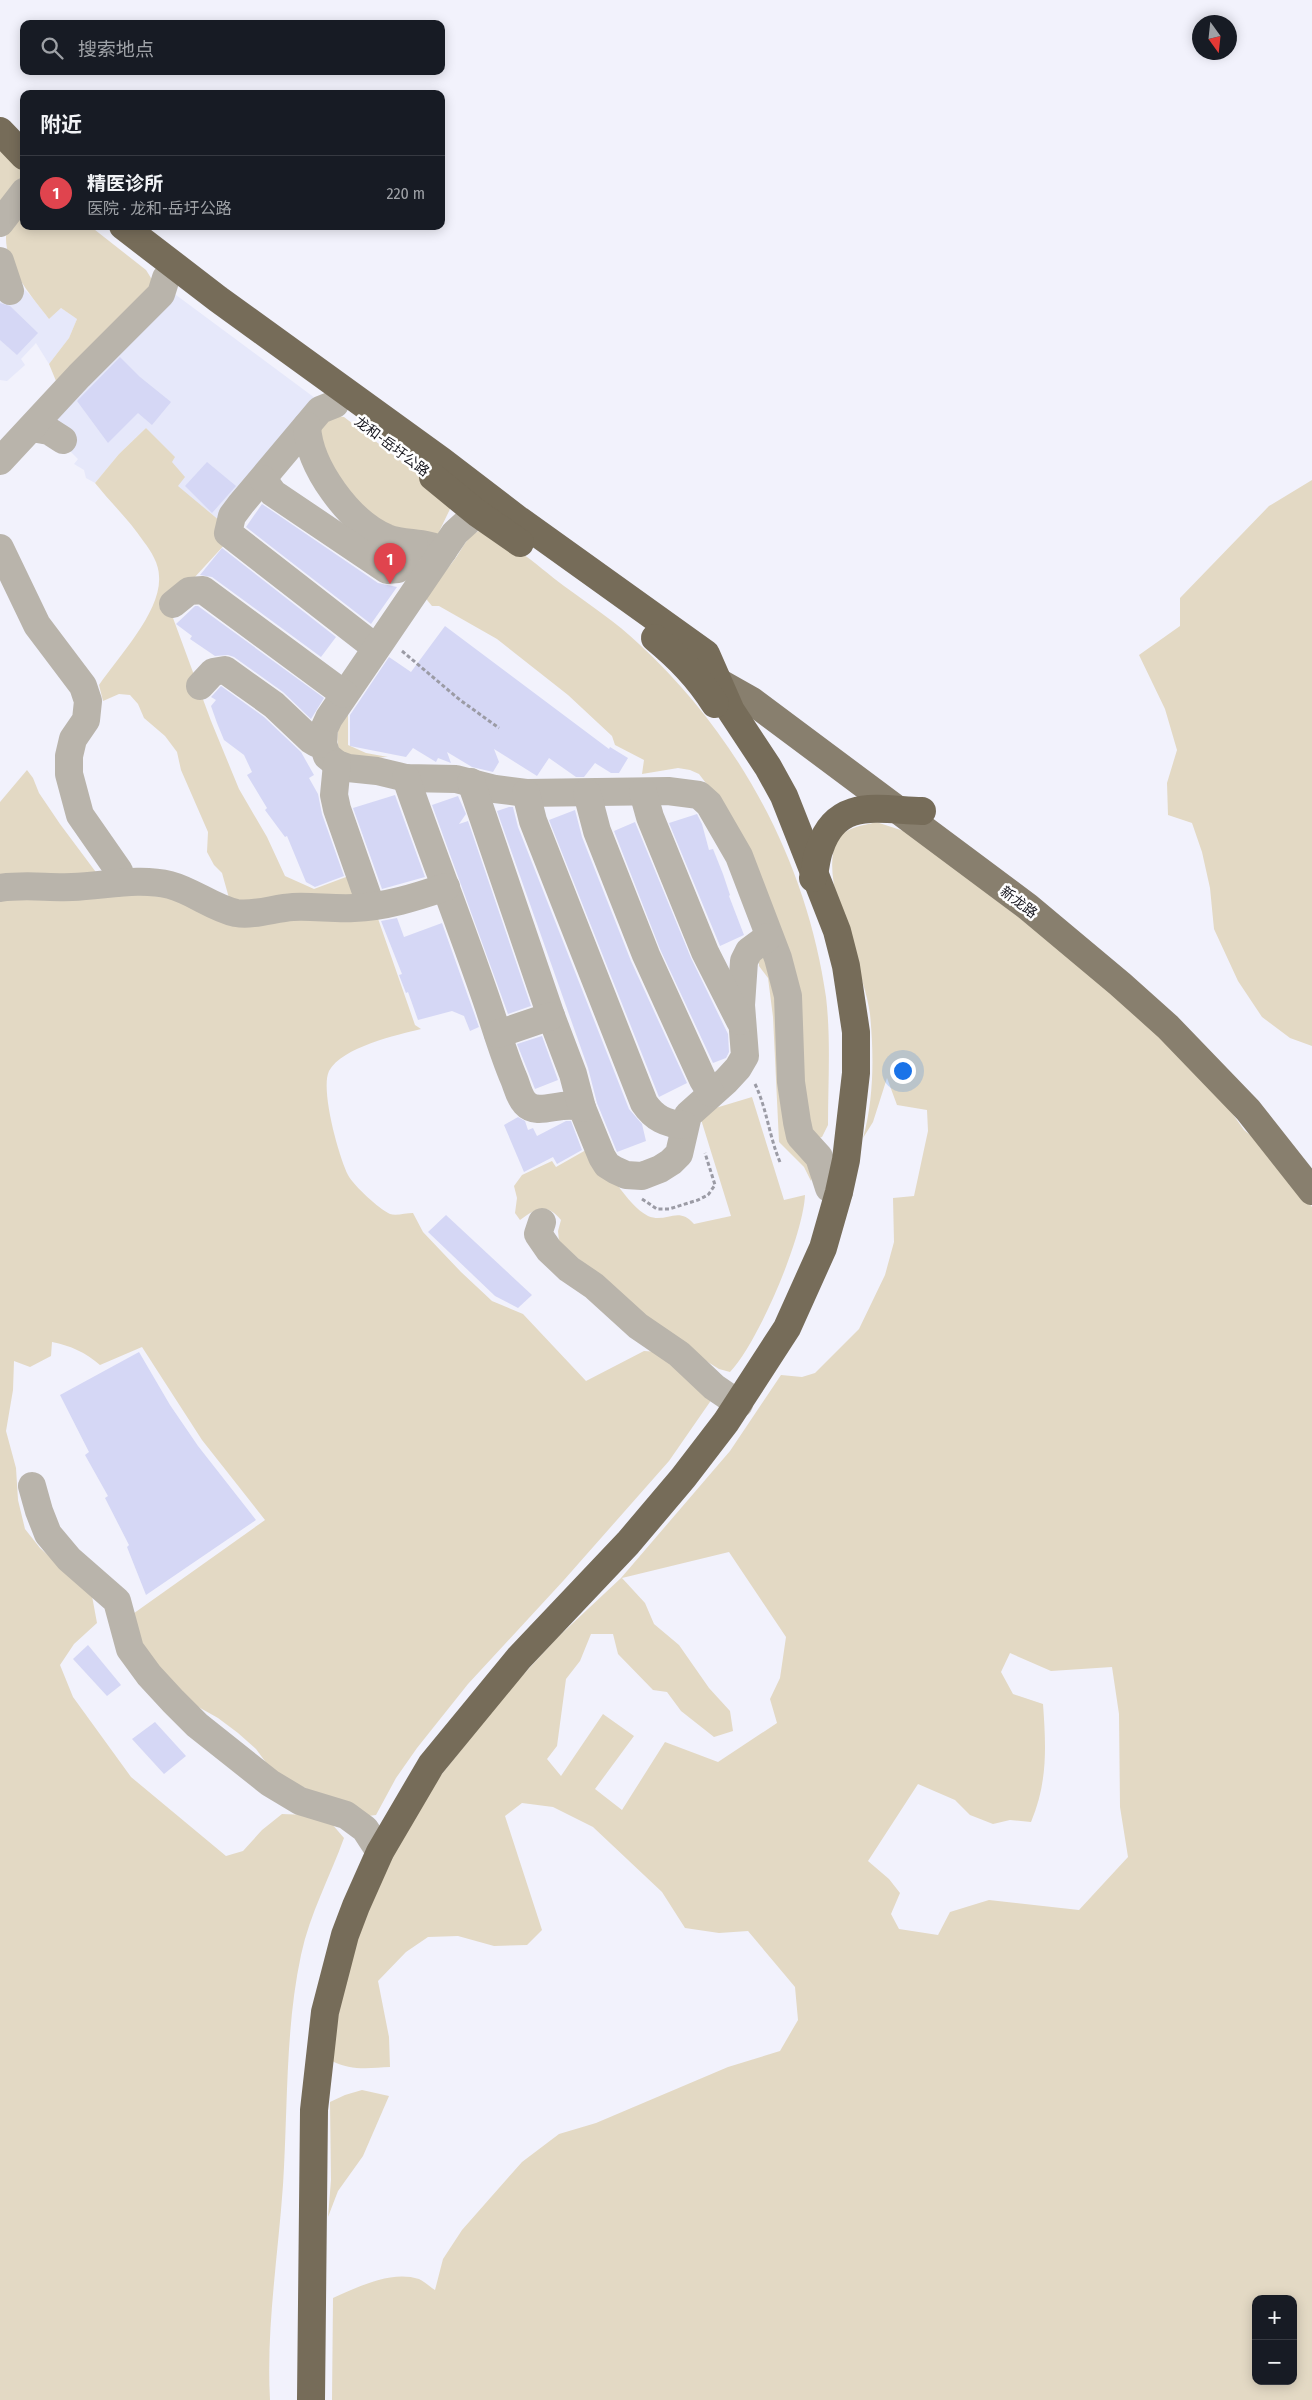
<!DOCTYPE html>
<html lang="zh">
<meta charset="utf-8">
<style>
:root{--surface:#171b24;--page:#242831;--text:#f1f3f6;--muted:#9ea1a6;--line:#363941;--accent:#ea580c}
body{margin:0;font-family:"Fira Sans Condensed","Noto Sans SC",sans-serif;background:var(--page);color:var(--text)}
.controls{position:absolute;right:15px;bottom:15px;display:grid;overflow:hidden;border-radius:10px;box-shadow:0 2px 12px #0003}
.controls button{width:45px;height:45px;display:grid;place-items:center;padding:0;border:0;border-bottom:1px solid var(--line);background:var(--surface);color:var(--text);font:25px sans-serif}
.compass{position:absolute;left:1192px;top:15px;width:45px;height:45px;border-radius:50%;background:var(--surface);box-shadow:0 2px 12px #0003;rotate:165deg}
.you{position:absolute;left:902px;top:1070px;width:18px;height:18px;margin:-12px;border:4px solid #fff;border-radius:50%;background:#1a73e8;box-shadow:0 0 0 8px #1a73e833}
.badge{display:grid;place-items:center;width:32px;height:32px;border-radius:50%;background:var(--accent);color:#fff;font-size:16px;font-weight:700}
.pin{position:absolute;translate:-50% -41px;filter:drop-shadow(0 1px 2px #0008)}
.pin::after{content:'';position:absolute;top:26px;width:18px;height:15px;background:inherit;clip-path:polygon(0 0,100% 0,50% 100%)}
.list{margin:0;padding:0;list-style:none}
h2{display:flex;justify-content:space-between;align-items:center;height:65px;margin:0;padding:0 20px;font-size:21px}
h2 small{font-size:16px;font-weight:400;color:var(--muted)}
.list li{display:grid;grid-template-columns:32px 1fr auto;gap:15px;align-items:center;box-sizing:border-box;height:75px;padding:0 20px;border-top:1px solid var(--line)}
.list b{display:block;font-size:19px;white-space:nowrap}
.list p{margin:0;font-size:16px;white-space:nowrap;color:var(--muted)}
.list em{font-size:16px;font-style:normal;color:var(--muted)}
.icon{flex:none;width:28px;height:28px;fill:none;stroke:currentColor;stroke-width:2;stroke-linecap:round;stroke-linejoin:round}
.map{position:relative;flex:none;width:1312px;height:2400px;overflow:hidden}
.search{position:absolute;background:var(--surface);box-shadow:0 2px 12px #0003;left:20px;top:20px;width:425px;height:55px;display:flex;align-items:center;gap:12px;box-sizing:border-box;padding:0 18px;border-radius:10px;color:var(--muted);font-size:19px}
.panel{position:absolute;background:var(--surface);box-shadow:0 2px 12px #0003;left:20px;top:90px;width:425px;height:140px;border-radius:10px}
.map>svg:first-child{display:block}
.built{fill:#e6e8fa}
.green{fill:#e3d9c4;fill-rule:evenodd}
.building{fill:#d5d7f5}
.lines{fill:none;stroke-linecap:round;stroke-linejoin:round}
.path{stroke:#9b9ba5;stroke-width:3;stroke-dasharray:4 2.5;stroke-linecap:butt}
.minor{stroke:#b9b4ab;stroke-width:28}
.major{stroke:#887f6e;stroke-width:28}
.highway{stroke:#766c59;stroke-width:28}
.labels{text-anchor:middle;stroke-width:5;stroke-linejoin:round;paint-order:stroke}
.street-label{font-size:14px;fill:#15151d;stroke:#fff}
</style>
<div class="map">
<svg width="1312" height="2400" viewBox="0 0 1312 2400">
<rect width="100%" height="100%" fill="#f2f2fc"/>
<g class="built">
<path d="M 0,265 L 31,296 L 49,319 L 61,308 L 77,319 L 69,338 L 49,364 L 36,343 L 21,359 L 25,365 L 7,381 L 0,380 Z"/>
<path d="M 172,292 L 319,401 L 220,521 L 177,486 L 172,462 L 146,428 L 119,454 L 95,483 L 86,478 L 84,470 L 74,464 L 78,459 L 68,449 L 54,419 Z"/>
</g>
<g class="green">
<path d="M 0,142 L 24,167 C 24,184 10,195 0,208 Z"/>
<path d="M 24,201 L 24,226 L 90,226 L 146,270 L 151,278 L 151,288 L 56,381 L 49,364 L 69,338 L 77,319 L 61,308 L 49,319 C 31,295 0,262 7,228 C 11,218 18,210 24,201 Z"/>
<path d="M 336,416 L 344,417 L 449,498 L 450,509 L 438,534 L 420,538 L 363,514 L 314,440 L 323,420 Z"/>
<path d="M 146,428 L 175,457 L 172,462 L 185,477 L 178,486 L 220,521 L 227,542 L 194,578 L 166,599 L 211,721 L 239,789 L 267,837 L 285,876 L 314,889 L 354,874 L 363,896 L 255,905 L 229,898 L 222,873 L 214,865 L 207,852 L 208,832 L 181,770 L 177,752 L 165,736 L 144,718 L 138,704 L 130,695 L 119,694 L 103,701 L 99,685 C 118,657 162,611 159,576 C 159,564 151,551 144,542 C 130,521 111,503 95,483 L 119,454 Z"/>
<path d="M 1312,480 L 1312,1046 L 1290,1038 L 1262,1017 L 1238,981 L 1214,929 L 1210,888 L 1202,852 L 1192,823 L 1168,815 L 1167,783 L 1177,750 L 1165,709 L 1139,655 L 1180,626 L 1180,598 L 1269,506 Z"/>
<path d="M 479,531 C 493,538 507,544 520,552 C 535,562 549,575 564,586 C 590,605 616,622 639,644 C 739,736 807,862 826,997 C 831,1039 828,1082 828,1125 L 822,1137 L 815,1139 L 801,1105 L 730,815 L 699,774 L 690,770 L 678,768 L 642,774 L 644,760 L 615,745 L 612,736 L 568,695 L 497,639 L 439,606 L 432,606 L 427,600 L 425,591 C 437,581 448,569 457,556 C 464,546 467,536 479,531 Z"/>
<path d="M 348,702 L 348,745 L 366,753 L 388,757 C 378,757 362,761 353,759 C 326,753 341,717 348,702 Z"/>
<path d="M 27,770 L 33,778 L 39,793 L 60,824 L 101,879 L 0,885 L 0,802 Z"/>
<path d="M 876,822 L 907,832 L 925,845 L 1066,954 L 1131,1010 L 1186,1062 L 1227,1106 L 1244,1130 L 1260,1143 L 1312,1207 L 1312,2400 L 332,2400 L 333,2298 C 358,2287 391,2270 419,2279 C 424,2281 430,2287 435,2290 L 443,2259 L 462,2230 L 522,2162 L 559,2134 L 596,2123 L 728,2067 L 780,2051 L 798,2020 L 795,1987 L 748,1931 L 719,1933 L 685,1928 L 662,1892 L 593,1827 L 553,1807 L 522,1803 L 505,1816 L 542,1930 L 527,1945 L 494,1946 L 458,1936 L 428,1937 L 406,1952 L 378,1981 L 389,2037 L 390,2067 C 370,2068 351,2071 332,2061 L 333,2029 L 349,1959 L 373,1890 L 425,1795 L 510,1689 L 557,1638 L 621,1578 L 730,1451 L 781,1375 L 802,1377 L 815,1373 L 859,1329 L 885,1275 L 894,1242 L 893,1198 L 914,1196 L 928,1131 L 927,1110 L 897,1105 L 887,1078 L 873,1122 L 863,1138 C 874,1099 874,1054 870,1014 C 865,969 817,880 837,841 C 844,827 863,826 876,822 ZM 729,1552 L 786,1637 L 780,1678 L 770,1699 L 777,1723 L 718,1762 L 665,1742 L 622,1810 L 595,1789 L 634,1736 L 603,1714 L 561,1776 L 547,1759 L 557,1746 L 566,1679 L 580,1661 L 591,1634 L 613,1634 L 618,1654 L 653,1690 L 667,1692 L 681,1711 L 714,1737 L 733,1731 L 730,1711 L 709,1688 L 679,1645 L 654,1624 L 645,1603 L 622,1578 ZM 1010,1653 L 1051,1671 L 1112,1667 L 1119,1714 L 1120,1807 L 1128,1857 L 1079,1910 L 989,1900 L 950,1912 L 938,1935 L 899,1929 L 891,1914 L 900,1893 L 889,1879 L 868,1861 L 918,1784 L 955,1800 L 970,1815 L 993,1824 L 1010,1820 L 1031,1822 C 1048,1782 1046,1745 1043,1704 L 1013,1694 L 1001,1672 ZM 1256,2299 L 1293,2299 L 1293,2381 L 1256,2381 Z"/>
<path d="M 90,890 L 196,900 L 375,910 L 415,1025 L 421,1029 C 397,1035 342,1047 329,1071 C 320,1090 339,1157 348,1175 C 354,1186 379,1209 390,1214 C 396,1216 406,1213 413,1213 L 423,1232 L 461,1272 L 492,1301 L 523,1314 L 586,1381 L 644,1351 L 660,1352 L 712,1399 L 669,1461 L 564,1580 L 468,1684 L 417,1748 L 396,1778 L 376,1815 L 368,1816 L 333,1802 L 273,1772 L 256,1749 L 238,1733 L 218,1718 L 186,1700 L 146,1654 L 130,1616 L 265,1520 L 202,1440 L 142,1347 L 100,1365 C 85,1352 71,1346 52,1342 L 51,1356 L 30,1367 L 14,1361 L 13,1390 L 6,1431 L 16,1468 L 18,1500 L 25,1529 L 40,1548 L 92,1596 L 97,1623 L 74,1644 L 60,1665 L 73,1697 L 131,1777 L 226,1856 L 243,1851 L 262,1830 L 282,1814 L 307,1815 L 332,1824 L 344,1838 C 330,1877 310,1913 301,1955 C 285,2030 288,2108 283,2185 C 278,2257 266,2328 270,2400 L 0,2400 L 0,891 Z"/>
<path d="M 759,958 L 766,958 L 814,1171 L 811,1181 L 804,1167 L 779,1142 L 773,1017 L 768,978 L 759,966 Z"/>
<path d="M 752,1097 L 784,1200 L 805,1195 C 803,1237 759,1341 730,1372 L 719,1369 L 703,1359 L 643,1318 L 559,1241 L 558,1231 L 561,1220 C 547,1202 536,1208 520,1220 L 515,1213 L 517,1198 L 514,1186 L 522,1175 L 552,1161 L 556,1167 L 593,1146 C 605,1166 627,1205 648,1216 C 666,1224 678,1205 694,1224 L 731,1216 L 699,1113 Z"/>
<path d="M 362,2090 L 389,2096 L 363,2156 L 338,2191 L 328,2217 L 331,2180 L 330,2102 L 345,2095 Z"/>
</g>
<g class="building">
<path d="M 0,303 L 10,306 L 38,333 L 17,355 L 0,340 Z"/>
<path d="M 120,357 L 140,377 L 171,402 L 152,425 L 138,413 L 108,443 L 77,401 Z"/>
<path d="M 207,462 L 236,486 L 212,513 L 185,486 Z"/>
<path d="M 262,504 L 378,583 L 397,587 L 371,624 L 246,527 Z"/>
<path d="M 222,548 L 336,637 L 321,657 L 212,577 L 200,575 Z"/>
<path d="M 195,606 L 198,606 L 324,698 L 311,719 L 283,692 L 234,657 L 228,655 L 215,656 L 190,639 L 192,636 L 176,624 Z"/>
<path d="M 445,626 L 609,749 L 610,747 L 628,758 L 619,773 L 611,773 L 595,763 L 584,777 L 576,777 L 549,758 L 537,776 L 494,749 L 499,762 L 493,772 L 472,767 L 447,752 L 451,763 L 438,758 L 436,762 L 413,748 L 406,757 L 350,746 L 350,715 L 389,657 L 411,672 Z"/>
<path d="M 221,686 L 264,717 L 301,752 L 314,775 L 309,778 L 318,794 L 322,814 L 344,876 L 315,887 L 306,882 L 287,836 L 285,837 L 265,810 L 267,808 L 247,775 L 252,772 L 244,755 L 224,740 L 217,723 L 211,706 L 216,700 L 211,697 Z"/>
<path d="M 395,795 L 425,877 L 382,889 L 353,808 Z"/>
<path d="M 458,796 L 466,814 L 459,824 L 468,821 L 531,1006 L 508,1014 L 432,805 Z"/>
<path d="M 509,807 L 513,807 L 518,827 L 629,1109 L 642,1124 L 646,1141 L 617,1152 L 597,1103 L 588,1068 L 497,811 Z"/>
<path d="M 575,810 L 582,837 L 631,961 L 687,1083 L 659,1097 L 549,820 Z"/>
<path d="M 697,814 L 702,824 L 709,850 L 713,849 L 723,874 L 730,895 L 729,896 L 744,935 L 720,946 L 669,823 Z"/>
<path d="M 635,822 L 691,958 L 728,1034 L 729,1052 L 726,1058 L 713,1063 L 660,949 L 614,831 Z"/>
<path d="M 397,918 L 404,937 L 442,923 L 479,1027 L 470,1031 L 464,1016 L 452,1011 L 418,1020 L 408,992 L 406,993 L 399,975 L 402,974 L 381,921 Z"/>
<path d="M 542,1036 L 558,1080 L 535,1089 L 517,1044 Z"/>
<path d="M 518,1117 L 525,1121 L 528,1130 L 533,1128 L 537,1136 L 566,1121 L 571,1121 L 582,1150 L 557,1164 L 553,1157 L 524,1172 L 504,1125 Z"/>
<path d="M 446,1215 L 532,1295 L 518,1308 L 495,1296 L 428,1232 Z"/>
<path d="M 139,1352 L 170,1405 L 198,1446 L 256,1520 L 146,1595 L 127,1547 L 129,1545 L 105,1498 L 108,1496 L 85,1455 L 89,1452 L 60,1395 Z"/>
<path d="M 88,1645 L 121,1685 L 107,1696 L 73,1659 Z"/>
<path d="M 155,1722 L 186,1756 L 164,1774 L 132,1739 Z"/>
</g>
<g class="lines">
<g class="path">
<path d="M 402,651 L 460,700 L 499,728"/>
<path d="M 755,1084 C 767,1109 769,1136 780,1162"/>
<path d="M 642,1199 L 657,1209 L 669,1209 L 698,1200 L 708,1195 L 715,1185 L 705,1153"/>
</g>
<g class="minor">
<path d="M 0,223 L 24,192"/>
<path d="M 0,261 L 10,291"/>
<path d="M 335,404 L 320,410 L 241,504 L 232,516 L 228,533 L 376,648"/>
<path d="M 307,426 C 309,467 349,522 387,538 C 405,545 426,541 443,551"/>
<path d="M 32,428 L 49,431 L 63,440"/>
<path d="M 0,461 L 79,376 L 161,294 L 166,278"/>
<path d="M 263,479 L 273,493 L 387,570 L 398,569 L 414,544"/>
<path d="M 477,513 L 455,533 L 329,718 L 324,729 L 323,744 L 327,756 L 337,764 L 348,768 L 377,771 L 406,778 L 456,779 L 495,789 L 526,793 L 668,791 L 699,795 L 709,804 L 739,856 L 778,958 L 788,996 L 791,1082 L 797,1122 L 800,1136 L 819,1157 L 829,1188 L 839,1192"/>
<path d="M 0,548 L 37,625 L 83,686 L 88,701 L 86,720 L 73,739 L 69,756 L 69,774 L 80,815 L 119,871 L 116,883"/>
<path d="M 173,604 L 189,591 L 203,590 L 344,694"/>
<path d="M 200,686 L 213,672 L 225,670 L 274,705 L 311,740 L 316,743 L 323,744"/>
<path d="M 337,764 L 334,795 L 337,809 L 371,906"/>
<path d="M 406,778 C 431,850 459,921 484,993 C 494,1021 502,1051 514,1079 C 517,1086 519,1097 525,1103 C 538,1118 563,1099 582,1108 L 602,1157 L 607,1165 L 615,1170 L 626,1175 L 642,1176 L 660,1169 L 671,1162 L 679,1154 L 688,1115 L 726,1081 L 738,1068 L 745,1056 L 741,1005 L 744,961 L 749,951 L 768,937"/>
<path d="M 471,782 L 551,1016 L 573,1074 L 582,1108"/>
<path d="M 643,792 L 650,817 L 705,952 L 740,1021"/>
<path d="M 526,793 L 533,821 L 644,1103 C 654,1118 666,1124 684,1125"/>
<path d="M 587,793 L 597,831 L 646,955 L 703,1080 L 711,1093"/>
<path d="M 0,888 C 24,884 48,888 72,887 C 105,886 138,877 170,885 C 193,891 213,908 236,913 C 254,916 275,908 293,907 C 313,906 333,909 354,908 C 385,907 416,897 446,887"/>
<path d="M 498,1034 L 551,1016"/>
<path d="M 542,1222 L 538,1234 L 549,1250 L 569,1269 L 594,1286 L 638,1326 L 679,1354 L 714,1387 L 739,1404"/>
<path d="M 32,1486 L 39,1511 L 48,1534 L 69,1559 L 117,1601 L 130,1649 L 149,1675 L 173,1701 L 197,1725 L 270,1783 L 300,1801 L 346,1815 L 365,1829 L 380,1852"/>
</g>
<path class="major" d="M 706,675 L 752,701 L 898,810 L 1028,907 L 1120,984 L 1168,1027 L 1248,1110 L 1312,1191"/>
<g class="highway">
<path d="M 0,131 L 24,156"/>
<path d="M 123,226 L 218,299 L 442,461 L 519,520 L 706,654 L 731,711 L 768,767 L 784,796 L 799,834 L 837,931 L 846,966 L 856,1032 L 856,1073 L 846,1160 L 839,1192 L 823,1248 L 787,1328 L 726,1422 L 683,1478 L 628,1543 L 519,1658 L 431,1765 L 380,1852 L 356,1906 L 345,1935 L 325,2012 L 314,2110 L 311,2400"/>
<path d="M 433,477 L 477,513 L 520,543"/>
<path d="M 655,638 C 679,658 698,677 715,704"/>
<path d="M 813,878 C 816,868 816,857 820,848 C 837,797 879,810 922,811"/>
</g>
</g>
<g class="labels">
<g class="street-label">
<text transform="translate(392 446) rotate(37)" y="5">龙和-岳圩公路</text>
<text transform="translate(1019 902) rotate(37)" y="5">新龙路</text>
</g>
</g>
</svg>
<div class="controls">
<button>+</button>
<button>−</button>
</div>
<svg class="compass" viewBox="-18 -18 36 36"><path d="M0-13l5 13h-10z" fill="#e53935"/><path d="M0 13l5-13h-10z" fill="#9ea1a6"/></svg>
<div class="you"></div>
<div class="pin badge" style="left:390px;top:584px;background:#e0444e">1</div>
<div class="search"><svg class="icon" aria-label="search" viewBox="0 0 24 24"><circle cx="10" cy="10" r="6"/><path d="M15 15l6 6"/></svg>搜索地点</div>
<section class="panel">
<h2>附近<small></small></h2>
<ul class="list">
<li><span class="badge" style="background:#e0444e">1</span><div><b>精医诊所</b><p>医院 · 龙和-岳圩公路</p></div><em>220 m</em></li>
</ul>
</section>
</div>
